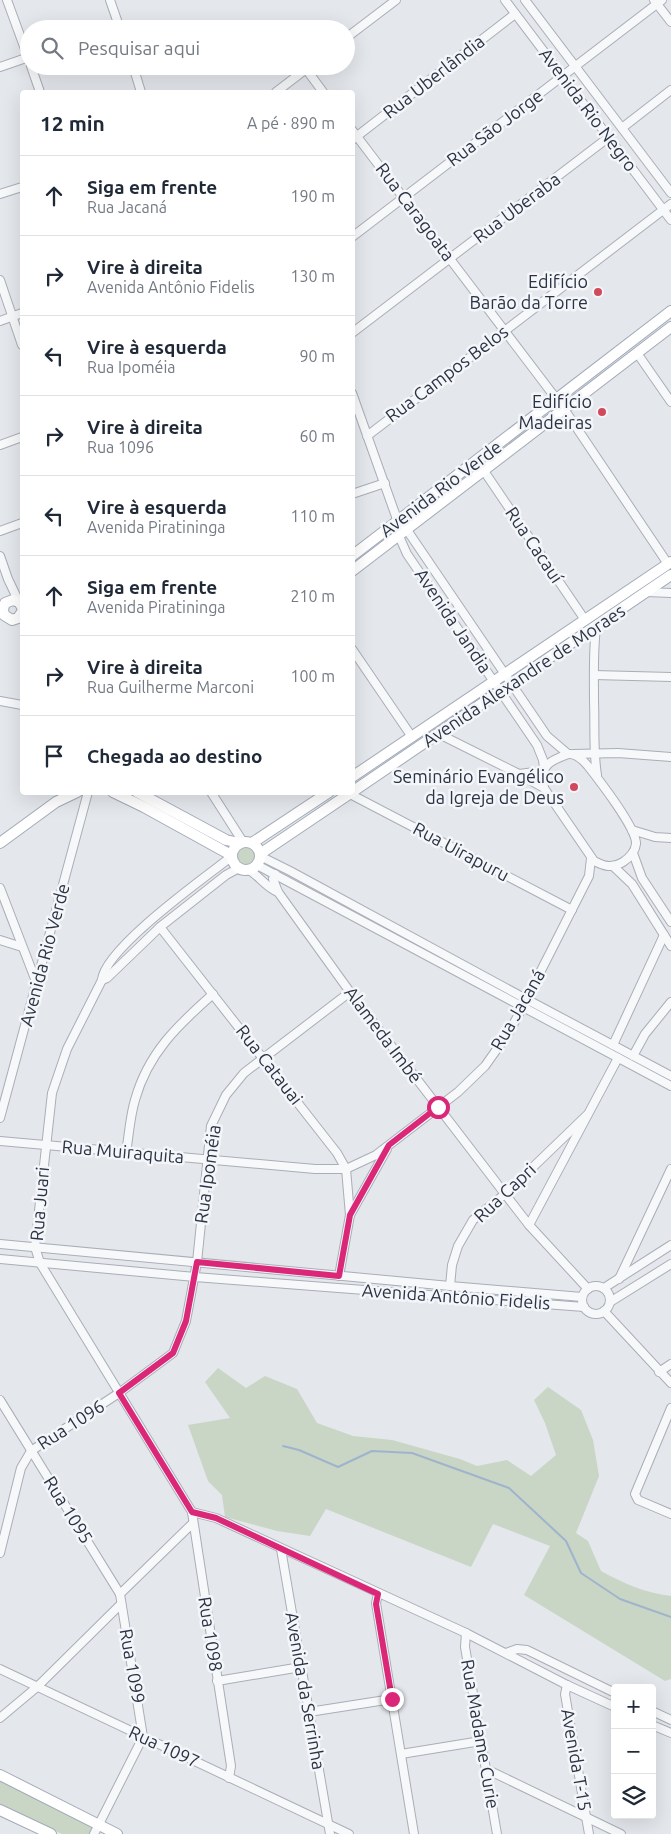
<!DOCTYPE html>
<html lang="pt">
<meta charset="utf-8">
<style>
:root{--surface:#fff;--page:#f6f6f7;--text:#1f2937;--muted:#747a83;--line:#e0e1e3}
body{margin:0;font-family:Ubuntu,sans-serif;background:var(--page);color:var(--text)}
.controls{position:absolute;right:15px;bottom:15px;display:grid;overflow:hidden;border-radius:5px;box-shadow:0 5px 20px #0002}
.controls button{width:45px;height:45px;display:grid;place-items:center;padding:0;border:0;border-bottom:1px solid var(--line);background:var(--surface);color:var(--text);font:25px sans-serif}
.stop{position:absolute;width:15px;height:15px;margin:-11px;border:4px solid #db2777;border-radius:50%;background:#fff}
.stop.end{background:#db2777;border-color:#fff;box-shadow:0 1px 5px #0008}
.list{margin:0;padding:0;list-style:none}
h2{display:flex;justify-content:space-between;align-items:center;height:65px;margin:0;padding:0 20px;font-size:21px}
h2 small{font-size:16px;font-weight:400;color:var(--muted)}
.list li{display:grid;grid-template-columns:32px 1fr auto;gap:15px;align-items:center;box-sizing:border-box;height:80px;padding:0 20px;border-top:1px solid var(--line)}
.list b{display:block;font-size:19px;white-space:nowrap}
.list p{margin:0;font-size:16px;white-space:nowrap;color:var(--muted)}
.list em{font-size:16px;font-style:normal;color:var(--muted)}
.icon{flex:none;width:28px;height:28px;fill:none;stroke:currentColor;stroke-width:2;stroke-linecap:round;stroke-linejoin:round}
.map{position:relative;flex:none;width:671px;height:1834px;overflow:hidden}
.search{position:absolute;background:var(--surface);box-shadow:0 5px 20px #0002;left:20px;top:20px;width:335px;height:55px;display:flex;align-items:center;gap:12px;box-sizing:border-box;padding:0 18px;border-radius:28px;color:var(--muted);font-size:19px}
.panel{position:absolute;background:var(--surface);box-shadow:0 5px 20px #0002;left:20px;top:90px;width:335px;height:705px;border-radius:5px}
.map>svg:first-child{display:block}
.green{fill:#c9d6c5}
.lines{fill:none;stroke-linecap:round;stroke-linejoin:round}
.stream{stroke:#9fb4cc;stroke-width:2}
.minor-casing{stroke:#a9aeb7;stroke-width:10}
.major-casing{stroke:#a3abb8;stroke-width:12}
.minor{stroke:#f7f8fa;stroke-width:8}
.major{stroke:#fff;stroke-width:10}
.route{stroke:#db2777;stroke-width:6}
.poi-dot{fill:#d1495b;stroke:#f4f6f9;stroke-width:2}
.labels{text-anchor:middle;stroke-width:5;stroke-linejoin:round;paint-order:stroke}
.street-label{font-size:18px;fill:#2b3445;stroke:#f4f6f9}
.poi-label{font-size:18px;fill:#2b3445;stroke:#f4f6f9;text-anchor:end}
</style>
<div class="map">
<svg width="671" height="1834" viewBox="0 0 671 1834">
<rect width="100%" height="100%" fill="#e4e7ec"/>
<g class="green">
<circle cx="246" cy="856" r="9"/>
<path d="M 218,1368 L 246,1388 L 265,1376 L 297,1389 L 317,1423 L 353,1436 L 392,1440 L 460,1459 L 477,1466 L 507,1460 L 531,1476 L 556,1455 L 545,1423 L 534,1400 L 548,1387 L 581,1410 L 593,1440 L 599,1476 L 576,1533 L 588,1541 L 601,1571 C 623,1583 645,1593 671,1596 L 671,1679 L 665,1681 L 524,1595 L 550,1546 L 493,1524 L 471,1567 L 326,1509 L 310,1536 L 277,1531 L 225,1517 L 222,1495 L 208,1481 L 188,1425 L 230,1418 L 205,1382 Z"/>
<path d="M 0,1778 L 94,1828 L 91,1834 L 62,1834 L 0,1805 Z"/>
</g>
<g class="lines">
<path class="stream" d="M 283,1446 L 299,1450 L 338,1467 L 372,1451 L 412,1453 L 509,1488 L 566,1541 L 581,1573 L 620,1599 L 671,1617"/>
<g class="minor-casing">
<g id="minor">
<path d="M 7,0 L 29,60"/>
<path d="M 110,0 L 120,29"/>
<path d="M 505,0 L 671,220"/>
<path d="M 525,0 L 671,193"/>
<path d="M 654,0 L 671,22"/>
<path d="M 108,29 L 119,25"/>
<path d="M 346,38 L 396,0"/>
<path d="M 31,66 L 40,92"/>
<path d="M 133,66 L 141,92"/>
<path d="M 0,67 L 29,57"/>
<path d="M 306,69 L 323,92"/>
<path d="M 276,92 L 310,66"/>
<path d="M 622,128 L 671,90"/>
<path d="M 352,130 L 564,409 L 668,564"/>
<path d="M 352,140 L 515,14"/>
<path d="M 0,194 L 22,187"/>
<path d="M 352,237 L 662,0"/>
<path d="M 0,280 L 22,345"/>
<path d="M 0,321 L 22,313"/>
<path d="M 352,333 L 609,137"/>
<path d="M 637,353 L 671,402"/>
<path d="M 352,393 L 398,522 L 399,536 L 407,554 L 537,745 L 543,760 L 544,768"/>
<path d="M 367,436 L 671,204"/>
<path d="M 0,445 L 22,437"/>
<path d="M 484,471 L 585,620"/>
<path d="M 352,494 L 385,483"/>
<path d="M 403,526 L 407,530 L 547,736 L 568,754"/>
<path d="M 0,531 L 22,523"/>
<path d="M 0,556 L 8,579 L 19,602"/>
<path d="M 646,592 L 671,593"/>
<path d="M 596,628 C 593,652 594,677 594,701 C 595,726 593,751 597,775"/>
<path d="M 352,649 L 412,737"/>
<path d="M 594,675 L 671,677"/>
<path d="M 0,701 L 22,705"/>
<path d="M 439,734 L 519,774 L 544,788"/>
<path d="M 568,754 C 576,753 583,760 588,766 C 599,780 637,829 636,844 C 635,853 629,858 623,862 C 612,869 604,866 594,861 L 544,788 C 539,766 549,761 568,754 Z"/>
<path d="M 573,754 L 618,753 L 671,757"/>
<path d="M 519,774 L 543,771"/>
<path d="M 211,792 L 243,842"/>
<path d="M 350,794 L 572,910"/>
<path d="M 632,830 L 655,837 L 671,838"/>
<path d="M 633,853 L 642,878 L 671,922"/>
<path d="M 260,856 L 290,871 L 526,999 L 671,1076"/>
<path d="M 257,865 L 671,1086"/>
<path d="M 613,866 L 632,884 L 671,946"/>
<path d="M 249,870 C 259,876 267,888 278,892"/>
<path d="M 275,874 L 273,879 L 278,892 L 350,992 L 505,1194 L 529,1225 L 588,1289"/>
<path d="M 0,888 L 37,984"/>
<path d="M 160,927 L 337,1153 L 346,1169 L 350,1215"/>
<path d="M 0,940 L 22,947"/>
<path d="M 102,980 L 107,978 L 160,927 L 226,875 L 239,868"/>
<path d="M 613,1045 L 664,935"/>
<path d="M 633,1056 L 645,1034 L 671,1002"/>
<path d="M 0,1118 L 88,792"/>
<path d="M 0,1141 L 315,1169 L 346,1169 L 376,1155 L 389,1145 L 458,1092 L 485,1066 L 509,1032 L 520,1012 L 589,876 L 591,858"/>
<path d="M 126,1153 C 129,1135 130,1116 135,1100 C 148,1053 178,1025 213,994"/>
<path d="M 529,1225 L 618,1058"/>
<path d="M 0,1244 L 450,1286 L 582,1297"/>
<path d="M 0,1259 L 195,1277 L 584,1307"/>
<path d="M 339,1276 L 350,1215 L 387,1149"/>
<path d="M 619,1279 L 671,1169"/>
<path d="M 450,1286 L 452,1265 L 458,1246 L 473,1220 L 505,1194 L 587,1115"/>
<circle cx="596" cy="1300" r="14"/>
<path d="M 604,1288 L 671,1245"/>
<path d="M 610,1302 L 671,1264"/>
<path d="M 604,1311 L 671,1383"/>
<path d="M 659,1372 L 671,1364"/>
<path d="M 0,1400 L 120,1594 L 143,1737 L 94,1834"/>
<path d="M 671,1408 L 635,1494 L 638,1500 L 671,1514"/>
<path d="M 192,1512 L 216,1518 L 466,1633 L 567,1685 L 615,1707"/>
<path d="M 281,1549 L 330,1834"/>
<path d="M 0,1553 L 21,1468 L 31,1451 L 119,1393 L 173,1353 L 186,1321 L 197,1262 L 211,1126 L 226,1095 L 244,1073 L 350,992"/>
<path d="M 120,1594 L 193,1523"/>
<path d="M 378,1594 L 376,1603 L 414,1834"/>
<path d="M 466,1633 L 465,1647 L 497,1834"/>
<path d="M 506,1653 L 517,1649 L 527,1650 L 615,1693"/>
<path d="M 0,1669 L 349,1834"/>
<path d="M 217,1681 L 301,1667"/>
<path d="M 567,1685 L 565,1694 L 589,1834"/>
<path d="M 652,1711 L 671,1720"/>
<path d="M 309,1712 L 392,1699"/>
<path d="M 0,1718 L 37,1687 L 121,1604"/>
<path d="M 652,1725 L 671,1733"/>
<path d="M 401,1754 L 481,1741"/>
<path d="M 486,1769 L 621,1834"/>
<path d="M 229,1778 L 231,1766 L 192,1512 L 40,1263 L 35,1247 L 52,1093 L 67,1049 L 102,980 C 104,949 204,878 231,857"/>
</g>
</g>
<g class="major-casing">
<g id="major">
<path d="M 352,556 L 671,311"/>
<path d="M 352,571 L 671,327"/>
<path d="M 22,607 L 19,602 L 13,600 L 5,603 L 3,609 L 4,615 L 12,620 L 18,618 L 22,612"/>
<path d="M 352,777 L 671,562"/>
<path d="M 113,792 L 144,807 L 231,855"/>
<path d="M 137,792 L 226,840 L 239,843"/>
<path d="M 352,792 L 671,575"/>
<circle cx="246" cy="856" r="14"/>
<path d="M 0,843 L 56,802 L 77,792"/>
<path d="M 252,843 L 329,792"/>
<path d="M 260,854 L 352,792"/>
<path d="M 0,1775 L 117,1834"/>
<path d="M 0,1810 L 51,1834"/>
</g>
</g>
<use href="#minor" class="minor"/>
<use href="#major" class="major"/>
</g>
<g class="lines">
<path class="route" d="M 392,1699 L 376,1604 L 378,1594 L 216,1518 L 192,1512 L 119,1393 L 173,1353 L 186,1321 L 197,1262 L 339,1276 L 350,1215 L 389,1145 L 438,1107"/>
</g>
<g class="poi-dot">
<circle cx="598" cy="292" r="5"/>
<circle cx="602" cy="412" r="5"/>
<circle cx="574" cy="787" r="5"/>
</g>
<g class="labels">
<g class="street-label">
<text transform="translate(434 77) rotate(-38)" y="6">Rua Uberlândia</text>
<text transform="translate(588 110) rotate(53)" y="6">Avenida Rio Negro</text>
<text transform="translate(495 128) rotate(-37)" y="6">Rua São Jorge</text>
<text transform="translate(517 208) rotate(-37)" y="6">Rua Uberaba</text>
<text transform="translate(415 212) rotate(53)" y="6">Rua Caragoata</text>
<text transform="translate(447 374) rotate(-37)" y="6">Rua Campos Belos</text>
<text transform="translate(441 489) rotate(-37)" y="6">Avenida Rio Verde</text>
<text transform="translate(534 545) rotate(56)" y="6">Rua Cacauí</text>
<text transform="translate(453 621) rotate(56)" y="6">Avenida Jandia</text>
<text transform="translate(524 676) rotate(-34)" y="6">Avenida Alexandre de Moraes</text>
<text transform="translate(461 852) rotate(28)" y="6">Rua Uirapuru</text>
<text transform="translate(45 955) rotate(-75)" y="6">Avenida Rio Verde</text>
<text transform="translate(518 1010) rotate(-60)" y="6">Rua Jacaná</text>
<text transform="translate(383 1035) rotate(53)" y="6">Alameda Imbé</text>
<text transform="translate(269 1065) rotate(52)" y="6">Rua Catauai</text>
<text transform="translate(123 1152) rotate(5)" y="6">Rua Muiraquita</text>
<text transform="translate(208 1174) rotate(-82)" y="6">Rua Ipoméia</text>
<text transform="translate(505 1193) rotate(-43)" y="6">Rua Capri</text>
<text transform="translate(40 1204) rotate(-85)" y="6">Rua Juari</text>
<text transform="translate(456 1297) rotate(4)" y="6">Avenida Antônio Fidelis</text>
<text transform="translate(71 1425) rotate(-33)" y="6">Rua 1096</text>
<text transform="translate(68 1510) rotate(58)" y="6">Rua 1095</text>
<text transform="translate(210 1634) rotate(81)" y="6">Rua 1098</text>
<text transform="translate(132 1666) rotate(80)" y="6">Rua 1099</text>
<text transform="translate(305 1691) rotate(80)" y="6">Avenida da Serrinha</text>
<text transform="translate(480 1734) rotate(80)" y="6">Rua Madame Curie</text>
<text transform="translate(164 1747) rotate(25)" y="6">Rua 1097</text>
<text transform="translate(576 1760) rotate(80)" y="6">Avenida T-15</text>
</g>
<g class="poi-label">
<text x="588" y="288">Edifício<tspan x="588" dy="21">Barão da Torre</tspan></text>
<text x="592" y="408">Edifício<tspan x="592" dy="21">Madeiras</tspan></text>
<text x="564" y="783">Seminário Evangélico<tspan x="564" dy="21">da Igreja de Deus</tspan></text>
</g>
</g>
</svg>
<div class="controls">
<button>+</button>
<button>−</button>
<button><svg class="icon" aria-label="layers" viewBox="0 0 24 24"><path d="M12 4l9 5-9 5-9-5zM3 14l9 5 9-5"/></svg></button>
</div>
<div class="stop" style="left:438px;top:1107px"></div>
<div class="stop end" style="left:392px;top:1699px"></div>
<div class="search"><svg class="icon" aria-label="search" viewBox="0 0 24 24"><circle cx="10" cy="10" r="6"/><path d="M15 15l6 6"/></svg>Pesquisar aqui</div>
<section class="panel">
<h2>12 min<small>A pé · 890 m</small></h2>
<ul class="list">
<li><svg class="icon" aria-label="ahead" viewBox="0 0 24 24"><path d="M12 20V5M6 11l6-6 6 6"/></svg><div><b>Siga em frente</b><p>Rua Jacaná</p></div><em>190 m</em></li>
<li><svg class="icon" aria-label="right" viewBox="0 0 24 24"><path d="M7 20v-9h11M14 6l5 5-5 5"/></svg><div><b>Vire à direita</b><p>Avenida Antônio Fidelis</p></div><em>130 m</em></li>
<li><svg class="icon" aria-label="left" viewBox="0 0 24 24"><path d="M17 20v-9H6M10 6l-5 5 5 5"/></svg><div><b>Vire à esquerda</b><p>Rua Ipoméia</p></div><em>90 m</em></li>
<li><svg class="icon" aria-label="right" viewBox="0 0 24 24"><path d="M7 20v-9h11M14 6l5 5-5 5"/></svg><div><b>Vire à direita</b><p>Rua 1096</p></div><em>60 m</em></li>
<li><svg class="icon" aria-label="left" viewBox="0 0 24 24"><path d="M17 20v-9H6M10 6l-5 5 5 5"/></svg><div><b>Vire à esquerda</b><p>Avenida Piratininga</p></div><em>110 m</em></li>
<li><svg class="icon" aria-label="ahead" viewBox="0 0 24 24"><path d="M12 20V5M6 11l6-6 6 6"/></svg><div><b>Siga em frente</b><p>Avenida Piratininga</p></div><em>210 m</em></li>
<li><svg class="icon" aria-label="right" viewBox="0 0 24 24"><path d="M7 20v-9h11M14 6l5 5-5 5"/></svg><div><b>Vire à direita</b><p>Rua Guilherme Marconi</p></div><em>100 m</em></li>
<li><svg class="icon" aria-label="arrive" viewBox="0 0 24 24"><path d="M6 21V4h12l-3 4 3 4H6"/></svg><div><b>Chegada ao destino</b></div></li>
</ul>
</section>
</div>
